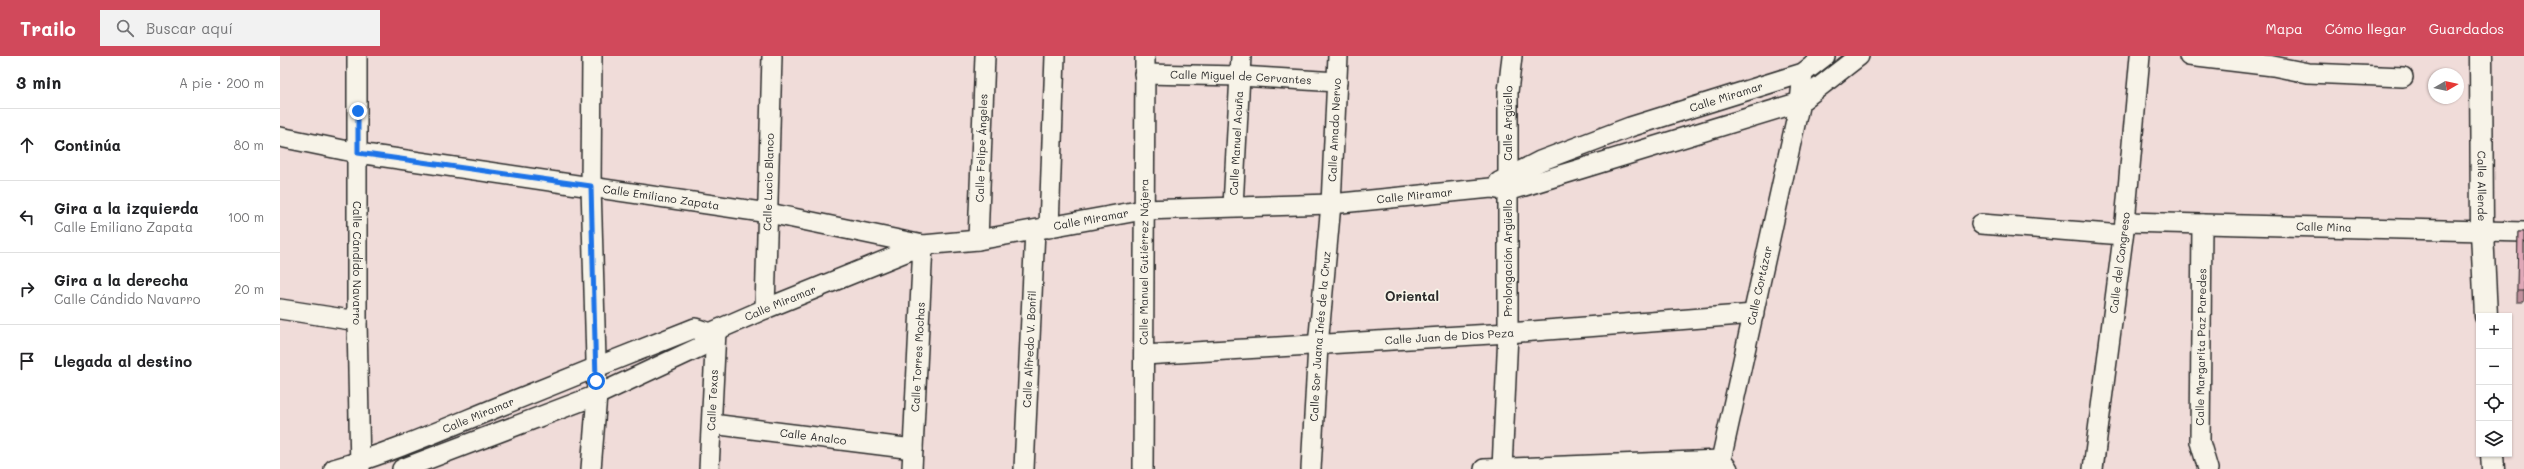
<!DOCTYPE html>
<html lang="es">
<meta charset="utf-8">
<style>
:root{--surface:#fff;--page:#f2f2f2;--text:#202124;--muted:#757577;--line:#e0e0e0;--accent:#d1495b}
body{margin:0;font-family:Mali,sans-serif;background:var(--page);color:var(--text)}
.controls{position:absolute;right:12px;bottom:12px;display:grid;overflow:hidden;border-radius:0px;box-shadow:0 1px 3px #0004}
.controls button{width:36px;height:36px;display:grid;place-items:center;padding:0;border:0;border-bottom:1px solid var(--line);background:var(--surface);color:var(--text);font:20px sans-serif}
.compass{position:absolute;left:2148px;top:12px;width:36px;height:36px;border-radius:50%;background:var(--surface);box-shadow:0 1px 3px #0004;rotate:81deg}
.stop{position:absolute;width:12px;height:12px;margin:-9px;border:3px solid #1a73e8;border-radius:50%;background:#fff}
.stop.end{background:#1a73e8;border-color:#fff;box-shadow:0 1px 4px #0008}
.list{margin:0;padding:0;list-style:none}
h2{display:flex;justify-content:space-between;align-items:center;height:52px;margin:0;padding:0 16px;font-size:17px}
h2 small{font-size:13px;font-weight:400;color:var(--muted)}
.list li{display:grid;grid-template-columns:26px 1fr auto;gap:12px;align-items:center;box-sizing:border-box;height:72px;padding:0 16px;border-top:1px solid var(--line)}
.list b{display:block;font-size:15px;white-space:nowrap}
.list p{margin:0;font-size:13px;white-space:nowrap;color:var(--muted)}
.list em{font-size:13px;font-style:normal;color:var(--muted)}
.icon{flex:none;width:22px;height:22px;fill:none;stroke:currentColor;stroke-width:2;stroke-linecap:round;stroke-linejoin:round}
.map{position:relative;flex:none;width:2244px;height:413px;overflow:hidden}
header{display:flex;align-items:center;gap:24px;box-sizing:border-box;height:56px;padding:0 20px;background:var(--accent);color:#fff}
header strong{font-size:19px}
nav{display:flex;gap:22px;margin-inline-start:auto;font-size:14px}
.search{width:280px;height:36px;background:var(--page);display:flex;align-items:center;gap:10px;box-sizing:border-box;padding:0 14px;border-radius:0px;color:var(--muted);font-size:15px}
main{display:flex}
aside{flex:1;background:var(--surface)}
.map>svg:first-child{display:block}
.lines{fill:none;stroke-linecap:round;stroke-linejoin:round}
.minor-casing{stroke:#2b2b2b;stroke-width:22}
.tertiary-casing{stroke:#2b2b2b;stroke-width:25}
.minor{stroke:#f7f3e8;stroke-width:19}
.tertiary{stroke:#f7f3e8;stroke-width:22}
.wall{fill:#c0909d;stroke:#2b2b2b}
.building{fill:#dfa7b7;stroke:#2b2b2b}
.route{stroke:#1a73e8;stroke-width:5}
.labels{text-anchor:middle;stroke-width:3.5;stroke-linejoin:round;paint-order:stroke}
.street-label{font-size:11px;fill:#2b2b2b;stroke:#f7f3e8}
.quarter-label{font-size:13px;font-weight:bold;fill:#2b2b2b;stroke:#f7f3e8}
</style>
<header>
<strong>Trailo</strong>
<div class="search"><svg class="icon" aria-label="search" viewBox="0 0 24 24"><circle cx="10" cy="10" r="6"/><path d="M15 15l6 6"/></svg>Buscar aquí</div>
<nav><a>Mapa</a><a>Cómo llegar</a><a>Guardados</a></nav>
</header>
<main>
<aside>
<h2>3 min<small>A pie · 200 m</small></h2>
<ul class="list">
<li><svg class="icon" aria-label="ahead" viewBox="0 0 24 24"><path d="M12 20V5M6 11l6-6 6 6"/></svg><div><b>Continúa</b></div><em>80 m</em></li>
<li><svg class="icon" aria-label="left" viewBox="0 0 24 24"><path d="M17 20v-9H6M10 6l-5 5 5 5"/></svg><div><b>Gira a la izquierda</b><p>Calle Emiliano Zapata</p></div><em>100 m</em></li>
<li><svg class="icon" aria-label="right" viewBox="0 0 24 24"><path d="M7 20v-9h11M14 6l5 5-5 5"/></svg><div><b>Gira a la derecha</b><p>Calle Cándido Navarro</p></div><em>20 m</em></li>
<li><svg class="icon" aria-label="arrive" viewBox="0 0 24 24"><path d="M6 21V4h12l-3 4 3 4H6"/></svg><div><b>Llegada al destino</b></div></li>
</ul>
</aside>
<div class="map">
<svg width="2244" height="413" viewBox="0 0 2244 413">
<rect width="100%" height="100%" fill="#f0dcd9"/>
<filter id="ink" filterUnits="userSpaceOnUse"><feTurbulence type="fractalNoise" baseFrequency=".025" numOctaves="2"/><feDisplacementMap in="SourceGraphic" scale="8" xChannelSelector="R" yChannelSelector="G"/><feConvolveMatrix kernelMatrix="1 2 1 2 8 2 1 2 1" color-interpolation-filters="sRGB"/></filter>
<g filter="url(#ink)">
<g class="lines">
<g class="minor-casing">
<g id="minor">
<path id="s1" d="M 77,0 L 77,265 L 80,413"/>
<path d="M 1909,0 L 1993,10 L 2028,17 L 2123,21"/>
<path id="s2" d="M 864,18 L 960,20 L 1057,26"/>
<path id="s3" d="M 0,81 L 78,97 L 489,157 L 643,189 L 632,413"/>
<path id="s4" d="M 1219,126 L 1260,105 L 1350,71 L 1523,17 L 1545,0"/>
<path id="s5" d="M 953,150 L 961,0"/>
<path id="s6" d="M 1845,166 L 2244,176"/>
<path d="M 1701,168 L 1843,179"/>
<path d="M 1922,168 L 1920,386 L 1928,413"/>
<path d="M 769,172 L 775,0"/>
<path id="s7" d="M 698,184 L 705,0"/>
<path d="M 0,253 L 77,265"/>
<path id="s8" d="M 485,253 L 492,0"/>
<path id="s9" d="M 864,299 L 1228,277 L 1474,258"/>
<path id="s10" d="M 432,368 L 633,393"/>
<path id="s11" d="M 54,413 C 110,397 164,373 218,351 C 284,324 349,298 415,272 L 430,277"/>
<path id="s12" d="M 122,413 L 317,339 L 420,291 L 430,277 L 485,253 L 643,189 L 698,184 L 863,154 L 1051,148 L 1211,132 L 1228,135 L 1520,46 L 1579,0"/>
<path d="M 311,413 L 317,339 L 311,130 L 312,0"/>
<path id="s13" d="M 429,413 L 436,275"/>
<path id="s14" d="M 744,413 L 755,174"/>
<path id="s15" d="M 863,413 L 865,0"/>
<path id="s16" d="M 1031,413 L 1038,290 L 1051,148 L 1058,0"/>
<path d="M 1204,413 L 1441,404 L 1448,413"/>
<path id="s17" d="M 1222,413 L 1228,277 L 1228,36 L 1232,0"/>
<path id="s18" d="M 1439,413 L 1520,46 L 1523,17"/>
<path id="s19" d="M 1813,413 L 1845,166 L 1860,0"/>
</g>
</g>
<g class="tertiary-casing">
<g id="tertiary">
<path id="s20" d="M 2201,0 L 2202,176 L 2206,260"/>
<path d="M 2212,398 L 2213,413"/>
</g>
</g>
<use href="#minor" class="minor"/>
<use href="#tertiary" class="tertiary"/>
</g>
<path class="wall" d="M 2238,176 L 2244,176 L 2244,246 L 2237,246 Z"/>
<path class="building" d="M 2238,176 L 2244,176 L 2244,235 L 2237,235 Z"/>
</g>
<g class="lines" filter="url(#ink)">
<path class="route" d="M 78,55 L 78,97 L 311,130 L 316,325"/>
</g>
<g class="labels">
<g class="street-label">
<text dy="4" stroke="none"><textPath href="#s2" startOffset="97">Calle Miguel de Cervantes</textPath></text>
<text dy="4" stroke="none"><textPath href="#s4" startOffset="243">Calle Miramar</textPath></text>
<text dy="4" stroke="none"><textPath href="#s17" startOffset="346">Calle Argüello</textPath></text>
<text dy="4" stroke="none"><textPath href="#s16" startOffset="340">Calle Amado Nervo</textPath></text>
<text dy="4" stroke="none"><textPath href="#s5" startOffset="63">Calle Manuel Acuña</textPath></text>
<text dy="4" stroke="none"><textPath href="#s7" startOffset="92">Calle Felipe Ángeles</textPath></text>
<text dy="4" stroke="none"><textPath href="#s8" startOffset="127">Calle Lucio Blanco</textPath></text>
<text dy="4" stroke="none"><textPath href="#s20" startOffset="130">Calle Allende</textPath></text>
<text dy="4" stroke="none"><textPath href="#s12" startOffset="1065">Calle Miramar</textPath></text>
<text dy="4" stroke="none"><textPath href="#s3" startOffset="386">Calle Emiliano Zapata</textPath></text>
<text dy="4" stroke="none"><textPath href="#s12" startOffset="740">Calle Miramar</textPath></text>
<text dy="4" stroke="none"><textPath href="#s6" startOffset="199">Calle Mina</textPath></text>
<text transform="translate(1228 202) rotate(-90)" y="4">Prolongación Argüello</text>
<text dy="4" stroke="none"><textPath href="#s15" startOffset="207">Calle Manuel Gutiérrez Nájera</textPath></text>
<text dy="4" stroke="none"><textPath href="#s1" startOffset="207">Calle Cándido Navarro</textPath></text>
<text dy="4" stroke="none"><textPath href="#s19" startOffset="208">Calle del Congreso</textPath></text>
<text dy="4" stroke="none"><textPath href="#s18" startOffset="188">Calle Cortázar</textPath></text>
<text dy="4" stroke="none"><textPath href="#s12" startOffset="416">Calle Miramar</textPath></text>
<text dy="4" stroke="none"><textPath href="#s16" startOffset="133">Calle Sor Juana Inés de la Cruz</textPath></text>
<text dy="4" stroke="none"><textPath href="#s9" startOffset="306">Calle Juan de Dios Peza</textPath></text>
<text transform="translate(1921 291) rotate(-89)" y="4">Calle Margarita Paz Paredes</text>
<text dy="4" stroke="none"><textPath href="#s14" startOffset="120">Calle Alfredo V. Bonfil</textPath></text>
<text transform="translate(638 301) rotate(-87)" y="4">Calle Torres Mochas</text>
<text dy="4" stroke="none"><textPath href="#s13" startOffset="69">Calle Texas</textPath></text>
<text dy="4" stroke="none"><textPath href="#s11" startOffset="154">Calle Miramar</textPath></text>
<text dy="4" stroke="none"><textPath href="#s10" startOffset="102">Calle Analco</textPath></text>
</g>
<g class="quarter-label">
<text x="1132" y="245">Oriental</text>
</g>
</g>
</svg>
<div class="controls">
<button>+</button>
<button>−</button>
<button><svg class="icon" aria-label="locate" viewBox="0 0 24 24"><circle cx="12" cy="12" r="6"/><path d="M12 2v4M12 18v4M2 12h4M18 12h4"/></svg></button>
<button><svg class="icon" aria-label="layers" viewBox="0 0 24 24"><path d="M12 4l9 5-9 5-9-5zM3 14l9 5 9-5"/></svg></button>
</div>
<svg class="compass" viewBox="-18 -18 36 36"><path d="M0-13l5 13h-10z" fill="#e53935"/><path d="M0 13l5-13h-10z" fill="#757577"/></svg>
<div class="stop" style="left:316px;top:325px"></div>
<div class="stop end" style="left:78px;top:55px"></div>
</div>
</main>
